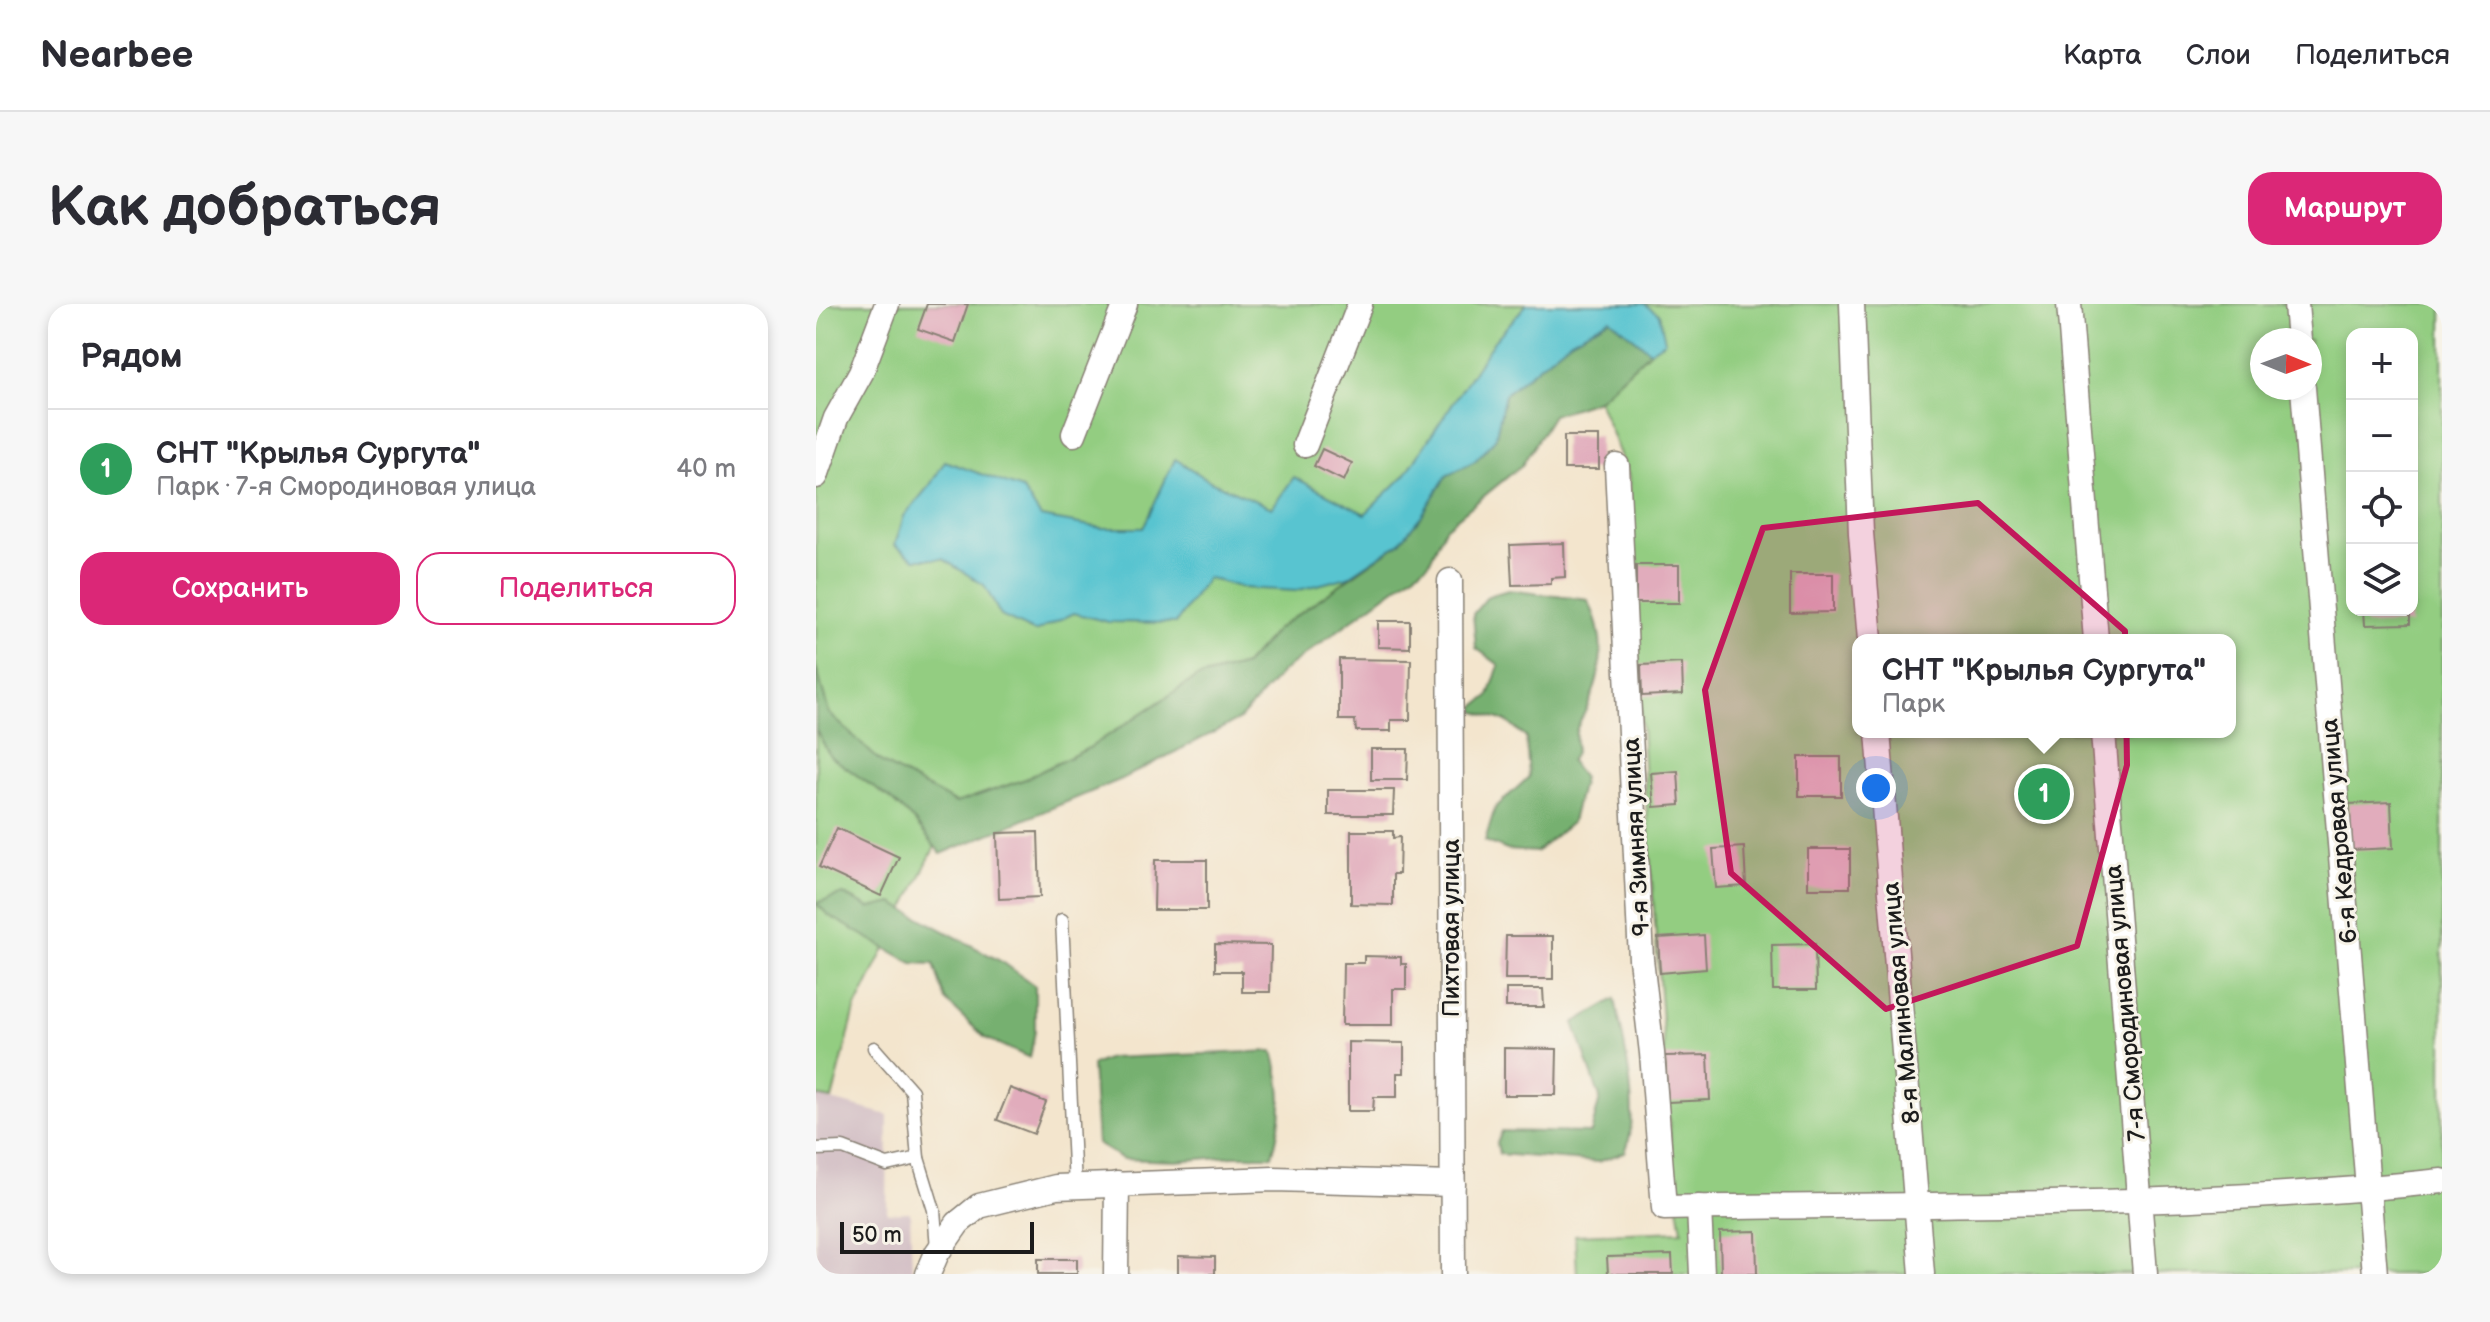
<!DOCTYPE html>
<html lang="ru">
<meta charset="utf-8">
<style>
:root{--surface:#fff;--page:#f7f7f7;--text:#2b2b33;--muted:#7c7c81;--line:#e1e1e2;--accent:#db2777}
body{margin:0;font-family:"Balsamiq Sans",sans-serif;background:var(--page);color:var(--text)}
.controls{position:absolute;right:24px;top:24px;display:grid;overflow:hidden;border-radius:16px;box-shadow:0 4px 12px #0003}
.controls button{width:72px;height:72px;display:grid;place-items:center;padding:0;border:0;border-bottom:2px solid var(--line);background:var(--surface);color:var(--text);font:40px sans-serif}
.compass{position:absolute;left:1434px;top:24px;width:72px;height:72px;border-radius:50%;background:var(--surface);box-shadow:0 4px 12px #0003;rotate:91deg}
.scale{position:absolute;left:24px;bottom:20px;width:194px;box-sizing:border-box;padding-left:8px;border:4px solid #1c1c1c;border-top:0;font-size:22px;line-height:28px;white-space:nowrap;color:#1c1c1c;-webkit-text-stroke:6px #f7f3e8;paint-order:stroke}
.you{position:absolute;left:1060px;top:484px;width:28px;height:28px;margin:-20px;border:6px solid #fff;border-radius:50%;background:#1a73e8;box-shadow:0 0 0 12px #1a73e833}
.badge{display:grid;place-items:center;width:52px;height:52px;border-radius:50%;background:var(--accent);color:#fff;font-size:26px;font-weight:700}
.pin{position:absolute;translate:-50% -50%;border:4px solid #fff;box-shadow:0 2px 8px #0006}
.popup{position:absolute;left:1036px;top:330px;width:384px;height:104px;box-sizing:border-box;display:grid;place-content:center;border-radius:16px;background:var(--surface);filter:drop-shadow(0 2px 6px #0005);font-size:26px;white-space:nowrap;color:var(--muted)}
.popup b{font-size:30px;color:var(--text)}
.popup::after{content:'';position:absolute;left:50%;top:100%;margin-left:-16px;border:16px solid transparent;border-top-color:var(--surface)}
.list{margin:0;padding:0;list-style:none}
h2{display:flex;justify-content:space-between;align-items:center;height:104px;margin:0;padding:0 32px;font-size:34px}
h2 small{font-size:26px;font-weight:400;color:var(--muted)}
.list li{display:grid;grid-template-columns:52px 1fr auto;gap:24px;align-items:center;box-sizing:border-box;height:120px;padding:0 32px;border-top:2px solid var(--line)}
.list b{display:block;font-size:30px;white-space:nowrap}
.list p{margin:0;font-size:26px;white-space:nowrap;color:var(--muted)}
.list em{font-size:26px;font-style:normal;color:var(--muted)}
.actions{display:flex;gap:16px;padding:24px 32px}
.actions a{flex:1;padding:18px 0;border:2px solid var(--accent);border-radius:24px;text-align:center;font-size:28px;color:var(--accent)}
.actions .main{background:var(--accent);color:#fff}
.icon{flex:none;width:44px;height:44px;fill:none;stroke:currentColor;stroke-width:2;stroke-linecap:round;stroke-linejoin:round}
.map{position:relative;flex:none;width:1626px;height:970px;overflow:hidden;border-radius:24px}
header{display:flex;align-items:center;gap:48px;box-sizing:border-box;height:112px;padding:0 40px;background:var(--surface);border-bottom:2px solid var(--line)}
header strong{font-size:38px}
nav{display:flex;gap:44px;margin-inline-start:auto;font-size:28px}
.intro{display:flex;align-items:center;justify-content:space-between;box-sizing:border-box;height:192px;padding:0 48px}
h1{margin:0;font-size:56px}
.button{padding:20px 36px;border-radius:24px;background:var(--accent);color:#fff;font-size:28px;font-weight:700}
main{display:flex;gap:48px;padding:0 48px}
aside{flex:1;background:var(--surface);border-radius:24px;box-shadow:0 4px 12px #0003}
.map>svg:first-child{display:block}
.industrial{fill:#d2bec4}
.green{fill:#93cd81;stroke:#58744e;stroke-width:2;fill-rule:evenodd}
.forest{fill:#76b06f;stroke:#496646;stroke-width:2}
.water{fill:#58c4d0;stroke:#3a7076;stroke-width:2}
.building{fill:#e1acbc}
.lines{fill:none;stroke-linecap:round;stroke-linejoin:round}
.lane-casing{stroke:#888074;stroke-width:15}
.street-casing{stroke:#888074;stroke-width:27}
.lane{stroke:#fff;stroke-width:12}
.street{stroke:#fff;stroke-width:24}
.marked{fill:#c2185b;fill-opacity:0.2;stroke:#c2185b;stroke-width:6;stroke-linejoin:round}
.labels{text-anchor:middle;stroke-width:6;stroke-linejoin:round;paint-order:stroke}
.street-label{font-size:24px;fill:#1c1c1c;stroke:#f7f3e8}
</style>
<header>
<strong>Nearbee</strong>
<nav><a>Карта</a><a>Слои</a><a>Поделиться</a></nav>
</header>
<div class="intro"><h1>Как добраться</h1><a class="button">Маршрут</a></div>
<main>
<aside>
<h2>Рядом<small></small></h2>
<ul class="list">
<li><span class="badge" style="background:#2e9e5b">1</span><div><b>CНТ &quot;Крылья Сургута&quot;</b><p>Парк · 7-я Смородиновая улица</p></div><em>40 m</em></li>
</ul>
<div class="actions"><a class="main">Сохранить</a><a>Поделиться</a></div>
</aside>
<div class="map">
<svg width="1626" height="970" viewBox="0 0 1626 970">
<rect width="100%" height="100%" fill="#f7f3e8"/>
<filter id="ink" filterUnits="userSpaceOnUse"><feTurbulence type="fractalNoise" baseFrequency=".0125" numOctaves="2"/><feDisplacementMap in="SourceGraphic" scale="16" xChannelSelector="R" yChannelSelector="G"/><feConvolveMatrix kernelMatrix="1 2 1 2 8 2 1 2 1" color-interpolation-filters="sRGB"/></filter>
<filter id="wash" filterUnits="userSpaceOnUse"><feTurbulence type="fractalNoise" baseFrequency=".006" numOctaves="4" result="noise"/><feDisplacementMap in="SourceGraphic" scale="32" xChannelSelector="R" yChannelSelector="G"/><feGaussianBlur stdDeviation="1.8" result="paint"/><feColorMatrix in="noise" values="0 0 0 0 0 0 0 0 0 0 0 0 0 0 0 0 0 1.4 0 .05"/><feComposite in="paint" operator="in"/></filter>
<g filter="url(#wash)">
<rect width="100%" height="100%" fill="#f3e5cd"/>
<path class="industrial" d="M 0,792 L 72,811 L 71,909 L 94,908 L 96,967 L 71,967 L 71,970 L 0,970 Z"/>
<path class="green" d="M 0,0 L 1626,0 L 1626,970 L 761,970 L 759,931 L 866,927 L 857,871 L 829,480 L 813,173 L 782,96 L 833,47 L 794,15 L 630,172 L 583,239 L 461,325 L 429,361 L 380,374 L 273,444 L 207,476 L 140,499 L 39,706 L 16,795 L 0,792 ZM 1536,30 L 1596,30 L 1596,306 L 1536,306 ZM 1446,36 L 1494,36 L 1494,84 L 1446,84 ZM 1042,336 L 1414,336 L 1414,428 L 1042,428 Z"/>
<g class="forest">
<path d="M 794,15 L 834,47 L 782,96 L 737,111 L 706,161 L 629,224 L 613,259 L 466,368 L 424,415 L 306,475 L 125,550 L 99,518 L 74,495 L 14,452 L 0,426 L 0,362 L 13,409 L 66,459 L 140,499 L 207,476 L 273,444 L 380,374 L 429,361 L 461,325 L 583,239 L 606,211 L 630,172 L 659,157 L 679,135 L 689,90 L 755,36 Z"/>
<path d="M 692,286 L 772,296 C 789,332 789,362 773,399 C 770,408 762,418 760,428 C 758,443 764,442 754,457 L 767,474 L 756,518 L 720,548 L 691,546 L 669,537 L 679,504 L 713,473 L 710,433 L 690,417 L 654,406 L 673,392 L 683,361 L 660,344 L 657,310 L 672,292 Z"/>
<path d="M 27,590 L 54,604 L 77,599 L 188,659 L 219,682 L 219,727 L 214,754 L 169,734 L 129,696 L 118,660 L 96,659 L 12,611 L 0,599 Z"/>
<path d="M 799,695 C 807,734 826,811 809,848 L 782,858 L 683,850 L 681,839 L 686,827 L 775,829 L 784,794 L 758,719 Z"/>
<path d="M 457,747 C 468,787 468,812 456,852 L 417,852 L 360,857 L 307,855 L 281,840 L 276,761 L 293,754 Z"/>
</g>
<path class="water" d="M 711,0 L 828,0 L 843,10 L 849,37 L 834,47 L 794,15 L 755,36 L 689,90 L 679,135 L 659,157 L 630,172 L 606,211 L 583,239 L 532,273 L 479,287 L 426,284 L 391,274 L 360,319 L 292,318 L 258,309 L 219,328 L 185,312 L 168,281 L 127,255 L 99,255 L 79,241 L 88,212 L 114,181 L 129,157 L 206,185 L 225,213 L 286,224 L 327,224 L 359,155 L 394,177 L 456,204 L 478,173 L 549,210 L 589,171 L 678,37 Z"/>
<g id="blocks">
<g class="building">
<path d="M 111,0 L 152,0 L 139,38 L 102,25 Z"/>
<rect x="748" y="132" width="35" height="33"/>
<path d="M 506,145 L 536,159 L 528,177 L 498,162 Z"/>
<path d="M 748,239 L 749,273 L 735,274 L 735,280 L 696,281 L 694,241 Z"/>
<rect x="820" y="261" width="43" height="38"/>
<path d="M 974,270 L 1017,270 L 1017,308 L 974,309 Z"/>
<path d="M 1548,306 L 1594,306 L 1594,320 L 1549,321 Z"/>
<path d="M 562,317 L 594,317 L 594,344 L 562,343 Z"/>
<path d="M 523,355 L 595,356 L 594,416 L 575,416 L 575,427 L 540,427 L 539,416 L 523,416 Z"/>
<path d="M 866,359 L 867,390 L 826,392 L 825,361 Z"/>
<path d="M 555,445 L 592,445 L 591,476 L 555,476 Z"/>
<rect x="983" y="453" width="42" height="39"/>
<path d="M 862,467 L 864,501 L 838,503 L 835,469 Z"/>
<path d="M 512,486 L 578,486 L 577,511 L 512,511 Z"/>
<path d="M 1575,498 L 1577,544 L 1534,546 L 1532,500 Z"/>
<path d="M 21,524 L 83,553 L 65,592 L 3,563 Z"/>
<path d="M 535,527 L 577,527 L 577,534 L 584,533 L 583,570 L 577,570 L 577,601 L 535,600 Z"/>
<path d="M 222,528 L 224,593 L 183,595 L 181,529 Z"/>
<path d="M 928,543 L 930,582 L 900,584 L 897,545 Z"/>
<rect x="992" y="545" width="42" height="39"/>
<path d="M 339,556 L 391,556 L 391,606 L 338,606 Z"/>
<path d="M 888,631 L 890,665 L 844,669 L 842,634 Z"/>
<path d="M 690,632 L 737,632 L 737,675 L 689,675 Z"/>
<path d="M 399,640 L 455,641 L 454,688 L 426,688 L 426,667 L 399,667 Z"/>
<path d="M 999,640 L 1000,686 L 957,686 L 956,641 Z"/>
<path d="M 548,652 L 585,653 L 585,660 L 590,660 L 590,685 L 577,685 L 577,721 L 526,721 L 527,659 L 548,659 Z"/>
<path d="M 690,685 L 727,685 L 728,703 L 690,703 Z"/>
<path d="M 532,738 L 588,739 L 588,769 L 581,769 L 581,793 L 558,793 L 557,807 L 532,807 Z"/>
<path d="M 688,744 L 741,745 L 740,791 L 688,791 Z"/>
<path d="M 892,751 L 894,796 L 852,798 L 849,752 Z"/>
<path d="M 194,784 L 230,798 L 218,830 L 181,816 Z"/>
<path d="M 940,927 L 941,970 L 905,970 L 904,928 Z"/>
<path d="M 856,951 L 857,970 L 792,970 L 791,953 Z"/>
<path d="M 362,952 L 399,953 L 399,970 L 362,970 Z"/>
<rect x="222" y="955" width="39" height="15"/>
</g>
</g>
</g>
<g filter="url(#ink)">
<use href="#blocks" fill-opacity="0" stroke="#888074" stroke-width="2"/>
<g class="lines">
<g class="lane-casing">
<g id="lane">
<path d="M 246,616 L 259,882"/>
<path d="M 58,744 L 96,787 L 102,854 L 118,906 L 121,944"/>
<path d="M 0,845 L 27,844 L 71,861 L 102,854"/>
</g>
</g>
<g class="street-casing">
<g id="street">
<path d="M 1036,0 L 1045,229 L 1054,336"/>
<path d="M 1253,0 L 1280,336"/>
<path d="M 1480,0 L 1483,36"/>
<path d="M 1487,84 L 1559,970"/>
<path d="M 258,130 L 309,0"/>
<path d="M 489,141 L 544,0"/>
<path d="M 801,162 L 825,655 L 836,749 L 848,904 C 1107,899 1368,905 1626,877"/>
<path d="M 0,172 L 20,114 L 45,69 L 71,0"/>
<path d="M 634,277 L 637,970"/>
<path d="M 1062,428 L 1106,970"/>
<path d="M 1287,428 L 1329,970"/>
<path d="M 883,903 L 886,970"/>
<path d="M 112,970 L 121,949 L 142,919 L 163,902 L 240,883 L 458,875 L 637,880"/>
<path d="M 300,970 L 301,880"/>
</g>
</g>
<use href="#lane" class="lane"/>
<use href="#street" class="street"/>
</g>
</g>
<path class="marked" d="M 1162,199 L 1309,327 L 1311,461 L 1261,642 L 1070,705 L 915,569 L 889,386 L 947,224 Z"/>
<g class="labels">
<g class="street-label">
<text transform="translate(1523 527) rotate(-95)" y="8">6-я Кедровая улица</text>
<text transform="translate(820 533) rotate(-93)" y="8">9-я Зимняя улица</text>
<text transform="translate(635 624) rotate(-90)" y="8">Пихтовая улица</text>
<text transform="translate(1085 699) rotate(-95)" y="8">8-я Малиновая улица</text>
<text transform="translate(1309 699) rotate(-95)" y="8">7-я Смородиновая улица</text>
</g>
</g>
</svg>
<div class="controls">
<button>+</button>
<button>−</button>
<button><svg class="icon" aria-label="locate" viewBox="0 0 24 24"><circle cx="12" cy="12" r="6"/><path d="M12 2v4M12 18v4M2 12h4M18 12h4"/></svg></button>
<button><svg class="icon" aria-label="layers" viewBox="0 0 24 24"><path d="M12 4l9 5-9 5-9-5zM3 14l9 5 9-5"/></svg></button>
</div>
<svg class="compass" viewBox="-18 -18 36 36"><path d="M0-13l5 13h-10z" fill="#e53935"/><path d="M0 13l5-13h-10z" fill="#7c7c81"/></svg>
<div class="scale">50 m</div>
<div class="you"></div>
<div class="pin badge" style="left:1228px;top:490px;background:#2e9e5b">1</div>
<div class="popup"><b>CНТ &quot;Крылья Сургута&quot;</b>Парк</div>
</div>
</main>
